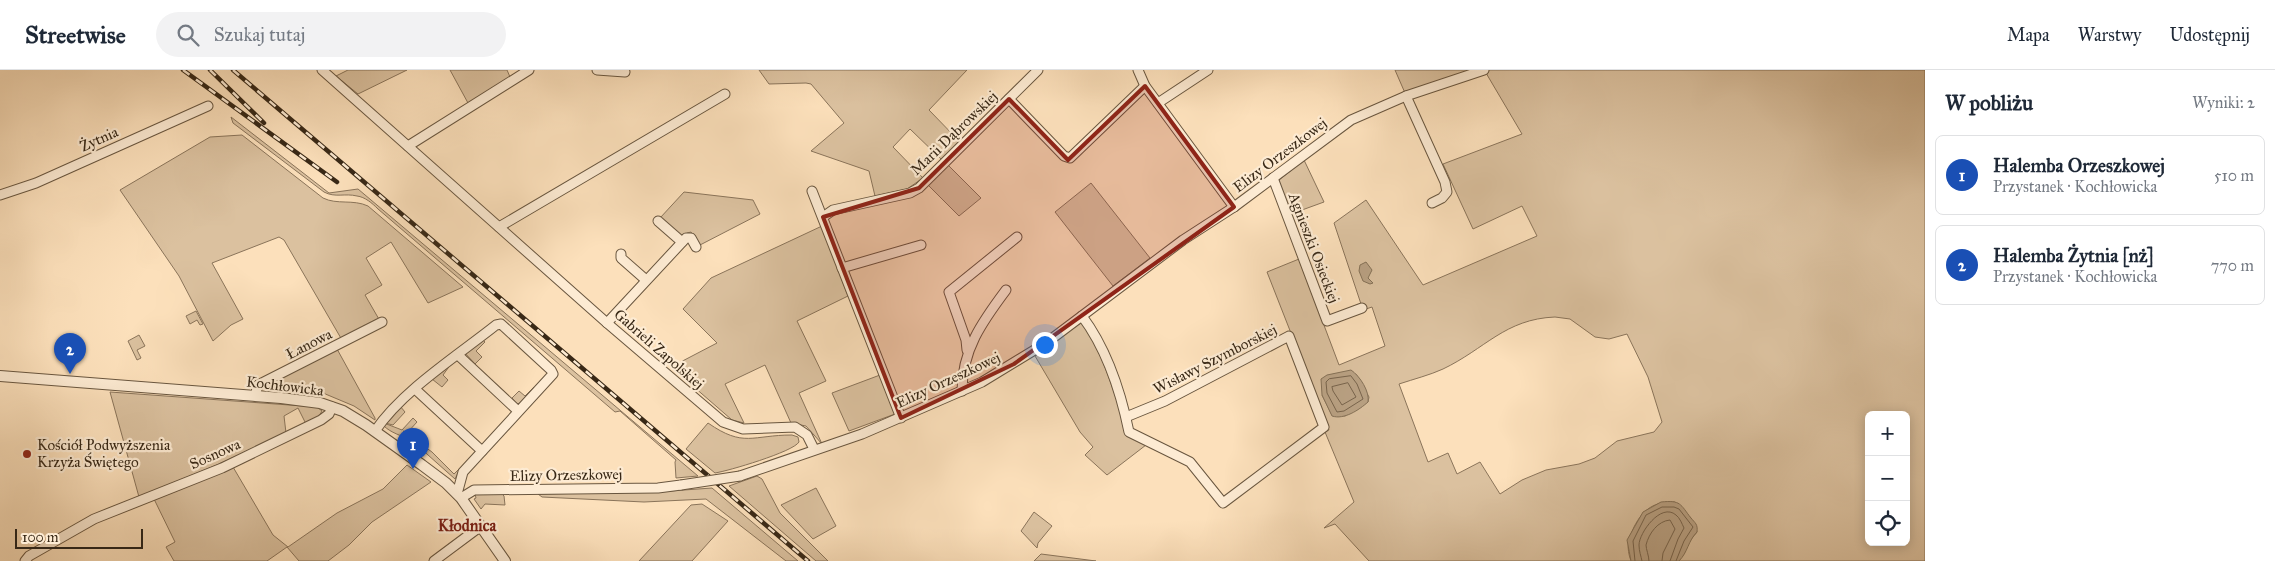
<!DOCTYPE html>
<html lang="pl">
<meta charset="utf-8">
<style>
:root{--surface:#fff;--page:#f2f2f3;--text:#1f2937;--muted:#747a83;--line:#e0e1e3;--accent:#8f2418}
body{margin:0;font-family:"IM FELL Great Primer",serif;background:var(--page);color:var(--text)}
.controls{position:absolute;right:15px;bottom:15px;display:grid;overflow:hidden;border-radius:8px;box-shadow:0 2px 12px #0003}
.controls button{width:45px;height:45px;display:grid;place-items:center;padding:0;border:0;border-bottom:1px solid var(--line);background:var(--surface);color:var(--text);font:25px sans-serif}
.scale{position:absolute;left:15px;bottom:12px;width:128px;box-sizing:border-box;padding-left:5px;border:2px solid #382816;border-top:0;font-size:14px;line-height:18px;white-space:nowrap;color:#382816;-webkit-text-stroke:4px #fdebd3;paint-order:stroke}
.you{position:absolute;left:1044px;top:274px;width:18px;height:18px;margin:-12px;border:4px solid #fff;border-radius:50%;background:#1a73e8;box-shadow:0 0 0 8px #1a73e833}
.badge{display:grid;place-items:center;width:32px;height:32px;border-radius:50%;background:var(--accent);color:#fff;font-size:16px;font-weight:700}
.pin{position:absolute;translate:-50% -41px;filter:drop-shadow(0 1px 2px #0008)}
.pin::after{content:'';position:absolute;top:26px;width:18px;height:15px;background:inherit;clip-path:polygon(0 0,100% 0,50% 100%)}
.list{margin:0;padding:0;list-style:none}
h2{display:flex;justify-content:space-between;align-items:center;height:65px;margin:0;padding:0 20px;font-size:21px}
h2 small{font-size:16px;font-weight:400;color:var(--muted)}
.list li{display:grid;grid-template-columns:32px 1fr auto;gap:15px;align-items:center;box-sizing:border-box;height:80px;margin:0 10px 10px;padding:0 10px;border:1px solid var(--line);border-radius:8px}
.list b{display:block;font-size:19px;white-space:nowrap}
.list p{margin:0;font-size:16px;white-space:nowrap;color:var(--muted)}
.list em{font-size:16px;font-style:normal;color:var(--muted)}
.icon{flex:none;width:28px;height:28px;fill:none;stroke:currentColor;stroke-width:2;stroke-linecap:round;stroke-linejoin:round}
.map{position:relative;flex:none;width:1925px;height:491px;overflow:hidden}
header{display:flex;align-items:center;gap:30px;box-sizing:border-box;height:70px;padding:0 25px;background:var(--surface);border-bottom:1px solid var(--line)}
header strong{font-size:24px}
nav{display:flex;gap:28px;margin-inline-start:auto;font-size:18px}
.search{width:350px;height:45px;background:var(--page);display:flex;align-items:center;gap:12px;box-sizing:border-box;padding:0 18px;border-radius:28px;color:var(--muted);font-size:19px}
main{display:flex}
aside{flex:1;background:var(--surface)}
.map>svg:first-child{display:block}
.green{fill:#dbc19f;stroke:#8a745a;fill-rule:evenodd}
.water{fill:#b9a183;stroke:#857157}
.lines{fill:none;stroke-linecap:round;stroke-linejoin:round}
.shore{stroke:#78644c;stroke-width:1}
.minor-casing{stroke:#69563f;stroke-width:11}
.tertiary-casing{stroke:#69563f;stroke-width:12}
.minor{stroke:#fdebd3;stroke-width:9}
.tertiary{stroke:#fdebd3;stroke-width:10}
.rail-casing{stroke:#382816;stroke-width:4.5}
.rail{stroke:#fdebd3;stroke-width:2.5;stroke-dasharray:8;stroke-linecap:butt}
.minor-bridge-casing{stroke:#69563f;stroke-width:11;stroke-linecap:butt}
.minor-bridge{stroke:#fdebd3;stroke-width:9}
.marked{fill:#8f2418;fill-opacity:0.2;stroke:#8f2418;stroke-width:4;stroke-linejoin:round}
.poi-dot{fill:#8f2418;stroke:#fdebd3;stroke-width:2}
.labels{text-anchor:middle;stroke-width:4.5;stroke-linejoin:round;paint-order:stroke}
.street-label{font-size:15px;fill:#382816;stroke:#fdebd3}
.poi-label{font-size:15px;fill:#382816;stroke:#fdebd3;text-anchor:start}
.neighbourhood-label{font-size:16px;font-weight:bold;fill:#7a1f14;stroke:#fdebd3}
</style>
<header>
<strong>Streetwise</strong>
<div class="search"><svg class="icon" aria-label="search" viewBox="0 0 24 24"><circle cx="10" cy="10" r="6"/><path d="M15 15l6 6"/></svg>Szukaj tutaj</div>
<nav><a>Mapa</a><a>Warstwy</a><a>Udostępnij</a></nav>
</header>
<main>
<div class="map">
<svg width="1925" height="491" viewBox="0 0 1925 491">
<rect width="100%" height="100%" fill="#fce0bb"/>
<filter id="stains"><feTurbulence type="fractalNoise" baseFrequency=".004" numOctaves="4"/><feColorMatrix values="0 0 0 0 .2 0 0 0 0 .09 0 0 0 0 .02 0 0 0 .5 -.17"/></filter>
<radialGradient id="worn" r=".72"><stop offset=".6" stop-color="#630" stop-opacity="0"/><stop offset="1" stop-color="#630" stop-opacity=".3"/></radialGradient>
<g class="green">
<path d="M 348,0 L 407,0 L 358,24 L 336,6 Z"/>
<path d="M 450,0 L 507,0 L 510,7 L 468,33 Z"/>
<path d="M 759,0 L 967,0 L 929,40 L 960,72 L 941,89 L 910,59 L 893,77 L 923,108 L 907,119 L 875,126 L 869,101 L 811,81 L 844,53 L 811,14 L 806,13 L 769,14 Z"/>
<path d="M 1395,0 L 1925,0 L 1925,491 L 1679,491 L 1688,473 L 1697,462 L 1691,448 L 1675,432 C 1655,431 1643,439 1634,457 C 1628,470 1626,477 1631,491 L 1369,491 L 1335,454 L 1324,458 L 1354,432 L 1325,362 L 1329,360 L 1267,202 L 1299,189 L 1339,295 L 1385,276 L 1372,237 L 1366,239 L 1361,234 L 1334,153 L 1366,130 L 1423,215 L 1537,166 L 1522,136 L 1473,159 L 1443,94 L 1522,64 L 1486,3 L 1405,23 ZM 1555,247 L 1570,249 L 1595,267 L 1609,269 L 1627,264 L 1648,307 L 1662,352 L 1654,362 L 1617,371 L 1595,388 L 1579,394 L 1546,400 L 1522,410 L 1500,424 L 1480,392 L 1457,404 L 1448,383 L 1428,392 L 1399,314 C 1414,309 1430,305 1443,299 C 1485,279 1505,249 1555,247 ZM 1356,304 L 1369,327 L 1368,332 L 1345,346 L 1332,345 L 1322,325 ZM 1869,345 L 1906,345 L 1906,472 L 1869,472 Z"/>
<path d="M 231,47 L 329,123 L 358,119 L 698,406 L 676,408 L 675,392 L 676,390 L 620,341 L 615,342 L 378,139 C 372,133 365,127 357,126 C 345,123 335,128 324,122 L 233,53 Z"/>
<path d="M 242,65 L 323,128 C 337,135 353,129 368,136 L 463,217 L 428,233 L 391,172 L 366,188 L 382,215 L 365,225 L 380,251 L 342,270 L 284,170 L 279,167 L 212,193 L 243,249 L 231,255 L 213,271 L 179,206 L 120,120 L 210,67 Z"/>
<path d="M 1304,90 L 1324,132 L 1291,144 L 1278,111 Z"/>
<path d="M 947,94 L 981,128 L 959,146 L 927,114 Z"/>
<path d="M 1091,113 L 1150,188 L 1113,216 L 1055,142 Z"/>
<path d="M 684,122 L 753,130 L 760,144 L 700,175 L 691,162 L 687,163 L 682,168 L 660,148 Z"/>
<path d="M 822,156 L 848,226 L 797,251 L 826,311 L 799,323 L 822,374 L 806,356 L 791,353 L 765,295 L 725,314 L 744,353 L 732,350 L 671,297 L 717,273 L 683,239 L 711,208 Z"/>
<path d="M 196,241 L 203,254 L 200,255 L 197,250 L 190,254 L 186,246 Z"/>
<path d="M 1082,252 C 1105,286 1115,327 1128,365 L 1146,375 L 1107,405 L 1085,385 L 1093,377 L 1080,362 L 1035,286 Z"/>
<path d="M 139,265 L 145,276 L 137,280 L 141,288 L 137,290 L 128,271 Z"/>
<path d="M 483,270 L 485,272 L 476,281 L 482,287 L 475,294 L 465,283 Z"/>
<path d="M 337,279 L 375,348 L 375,350 L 354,336 L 323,323 L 268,316 L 271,311 Z"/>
<path d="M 451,294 L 443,305 L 448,310 L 442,317 L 432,309 Z"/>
<path d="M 880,305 L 895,344 L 849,361 L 832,323 Z"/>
<path d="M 534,317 L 520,333 L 517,334 L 512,328 L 519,321 L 525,326 Z"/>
<path d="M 110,322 L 317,337 L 322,341 L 318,348 L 306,354 L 298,338 L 284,346 L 286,363 L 219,394 L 139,427 Z"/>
<path d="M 400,336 L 405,342 L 393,355 L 385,353 Z"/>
<path d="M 413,348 L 417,352 L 407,363 L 403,361 L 432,382 L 454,404 L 461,397 L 455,409 L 419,377 L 420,375 L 412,368 L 409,370 C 401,365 391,363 384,356 L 384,353 L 402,360 Z"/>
<path d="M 708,353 C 744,378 752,365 792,365 L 798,367 L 799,372 C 793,382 728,401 715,403 L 686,379 Z"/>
<path d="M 407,395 L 431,412 L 372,452 L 349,475 L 328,491 L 299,491 L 287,477 L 267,491 L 174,491 L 166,477 L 175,472 L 154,429 L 233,397 L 273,465 L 288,477 L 337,443 L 383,419 Z"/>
<path d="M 757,406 L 762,409 L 780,443 L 828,491 L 816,491 L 729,416 Z"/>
<path d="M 712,418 L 798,491 L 786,491 L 706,429 L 644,432 L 542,427 L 538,424 L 656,422 Z"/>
<path d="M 816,418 L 836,456 L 813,469 L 781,435 Z"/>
<path d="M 501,423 L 504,426 L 505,435 L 485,434 L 481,439 L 474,429 L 476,428 L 475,424 Z"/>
<path d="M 702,434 L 728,451 L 692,491 L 639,491 L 691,435 Z"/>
<path d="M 1034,442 L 1052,456 L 1038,473 L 1037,478 L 1021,461 Z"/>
<path d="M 1041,484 L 1096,491 L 1034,491 Z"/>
</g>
<g class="water">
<path d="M 1366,192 L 1372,200 L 1368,208 L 1373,213 L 1370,214 L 1363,211 L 1359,201 L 1360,195 Z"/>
<path d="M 1351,300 C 1360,306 1370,322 1368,332 C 1359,340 1344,350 1332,346 L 1322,325 L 1321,309 L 1327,305 Z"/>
<path d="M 1661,432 C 1681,430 1680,434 1691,448 C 1695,453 1698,454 1697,462 C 1688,471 1688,482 1679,491 L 1631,491 L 1627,470 L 1643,442 Z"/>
</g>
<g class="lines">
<g class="shore">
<path d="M 1351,306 L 1357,314 L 1363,329 L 1344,341 L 1337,342 L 1327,323 L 1326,312 L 1329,309 Z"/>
<path d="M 1348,313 L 1356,327 L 1342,335 L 1333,321 L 1332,317 Z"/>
<path d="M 1635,491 L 1633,471 L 1646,445 L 1662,437 L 1674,437 L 1679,439 L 1693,457 L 1684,471 L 1676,491"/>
<path d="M 1642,491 C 1641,486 1639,481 1639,475 C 1639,463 1661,432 1676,445 C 1680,448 1682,454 1684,458 L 1678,469 L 1670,491"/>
<path d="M 1649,491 C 1649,486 1646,479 1646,475 C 1649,463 1658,451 1670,450 L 1675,459 L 1663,483 L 1662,491"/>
</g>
<g class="minor-casing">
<g id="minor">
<path d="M 322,0 L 607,253 L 723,352 L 743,359 L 795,357 L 807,365 L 814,379"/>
<path d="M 597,0 L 625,2"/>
<path d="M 1138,0 L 1145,16 L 1234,137"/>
<path d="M 1406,26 L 1445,112 L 1447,122 L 1442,128 L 1432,133"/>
<path d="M 1009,29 L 1064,86 L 1070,88 L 1145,16"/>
<path d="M 1158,33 L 1208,0"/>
<path d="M 408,76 L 529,0"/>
<path d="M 1273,108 L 1327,251 L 1362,238"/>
<path d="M 812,121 L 901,348"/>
<path d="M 0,125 L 36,113 L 208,36"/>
<path d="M 823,147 L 833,140 L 910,123 L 919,118 L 1038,0"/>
<path d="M 658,151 L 682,172"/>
<path d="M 499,157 L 725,24"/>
<path d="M 621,184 L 621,188 L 646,210"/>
<path d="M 842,198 L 921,175"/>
<path d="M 1082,246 C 1106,278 1121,323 1129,362 L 1190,392 L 1223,433 L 1324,357 L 1289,266 L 1165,331 L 1126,347"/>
<path d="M 607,253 L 686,168 L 691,168 L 696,177"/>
<path d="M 967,280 L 966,270 L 949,222 L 1017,167"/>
<path d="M 458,285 L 518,341"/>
<path d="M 415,319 L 482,381"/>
<path d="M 962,321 C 962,280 982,252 1006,220"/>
<path d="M 255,326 L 258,315 L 382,252"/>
<path d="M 375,361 C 403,320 457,286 496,255 L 501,254 L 551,300 L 553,304 L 463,402 L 457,424"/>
<path d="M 740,406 L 862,364 L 982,312 L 1046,273 L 1183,170 L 1234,137 L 1351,50 L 1406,26 L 1484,0"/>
<path d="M 461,428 L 474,420 L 658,418 L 681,415"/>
<path d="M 25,491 L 29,486 L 94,449 L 222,398 L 321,350 L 329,344 L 332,337"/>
<path d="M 434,491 L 481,456"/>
</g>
</g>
<g class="tertiary-casing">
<path id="tertiary" d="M 0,306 L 281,328 L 320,333 L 343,341 L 366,355 L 422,395 L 446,413 L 461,428 L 505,491"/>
</g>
<use href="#minor" class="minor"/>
<use href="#tertiary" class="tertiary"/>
<g class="rail-casing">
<g id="rail">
<path d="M 183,0 L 337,112"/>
<path d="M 210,0 L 264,53"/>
<path d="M 233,0 L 808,491"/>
</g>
</g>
<use href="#rail" class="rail"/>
<g class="minor-bridge-casing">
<path id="minor-bridge" d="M 681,415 L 740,406"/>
</g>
<use href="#minor-bridge" class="minor-bridge"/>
</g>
<path class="marked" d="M 1145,16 L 1234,137 L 1014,294 L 901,348 L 823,147 L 919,118 L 1009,29 L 1068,90 Z"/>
<circle class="poi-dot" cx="27" cy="384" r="5"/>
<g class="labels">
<g class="street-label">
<text transform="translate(954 63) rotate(-44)" y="5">Marii Dąbrowskiej</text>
<text transform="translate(99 69) rotate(-24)" y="5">Żytnia</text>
<text transform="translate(1280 85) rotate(-37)" y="5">Elizy Orzeszkowej</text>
<text transform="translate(1314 178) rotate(69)" y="5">Agnieszki Osieckiej</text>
<text transform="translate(309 274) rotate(-27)" y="5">Łanowa</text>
<text transform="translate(659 279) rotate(41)" y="5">Gabrieli Zapolskiej</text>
<text transform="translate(1215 289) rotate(-27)" y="5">Wisławy Szymborskiej</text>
<text transform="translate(948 310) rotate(-25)" y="5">Elizy Orzeszkowej</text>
<text transform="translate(285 316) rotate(7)" y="5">Kochłowicka</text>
<text transform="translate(215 384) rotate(-24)" y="5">Sosnowa</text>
<text transform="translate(566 405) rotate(-1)" y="5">Elizy Orzeszkowej</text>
</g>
<g class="poi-label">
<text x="37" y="380">Kościół Podwyższenia<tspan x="37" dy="17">Krzyża Świętego</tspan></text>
</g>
<g class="neighbourhood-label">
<text x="467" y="461">Kłodnica</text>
</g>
</g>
<rect width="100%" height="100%" filter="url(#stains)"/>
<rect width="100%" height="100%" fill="url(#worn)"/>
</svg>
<div class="controls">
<button>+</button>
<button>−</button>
<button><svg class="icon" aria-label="locate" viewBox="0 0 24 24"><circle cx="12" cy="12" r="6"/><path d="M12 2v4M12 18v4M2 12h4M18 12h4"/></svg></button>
</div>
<div class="scale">100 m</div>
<div class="you"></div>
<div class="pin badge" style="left:413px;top:399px;background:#1a4fb4">1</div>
<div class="pin badge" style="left:70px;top:304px;background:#1a4fb4">2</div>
</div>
<aside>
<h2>W pobliżu<small>Wyniki: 2</small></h2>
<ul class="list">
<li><span class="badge" style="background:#1a4fb4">1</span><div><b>Halemba Orzeszkowej</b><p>Przystanek · Kochłowicka</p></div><em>510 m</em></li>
<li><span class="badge" style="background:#1a4fb4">2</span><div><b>Halemba Żytnia [nż]</b><p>Przystanek · Kochłowicka</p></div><em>770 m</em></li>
</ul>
</aside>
</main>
